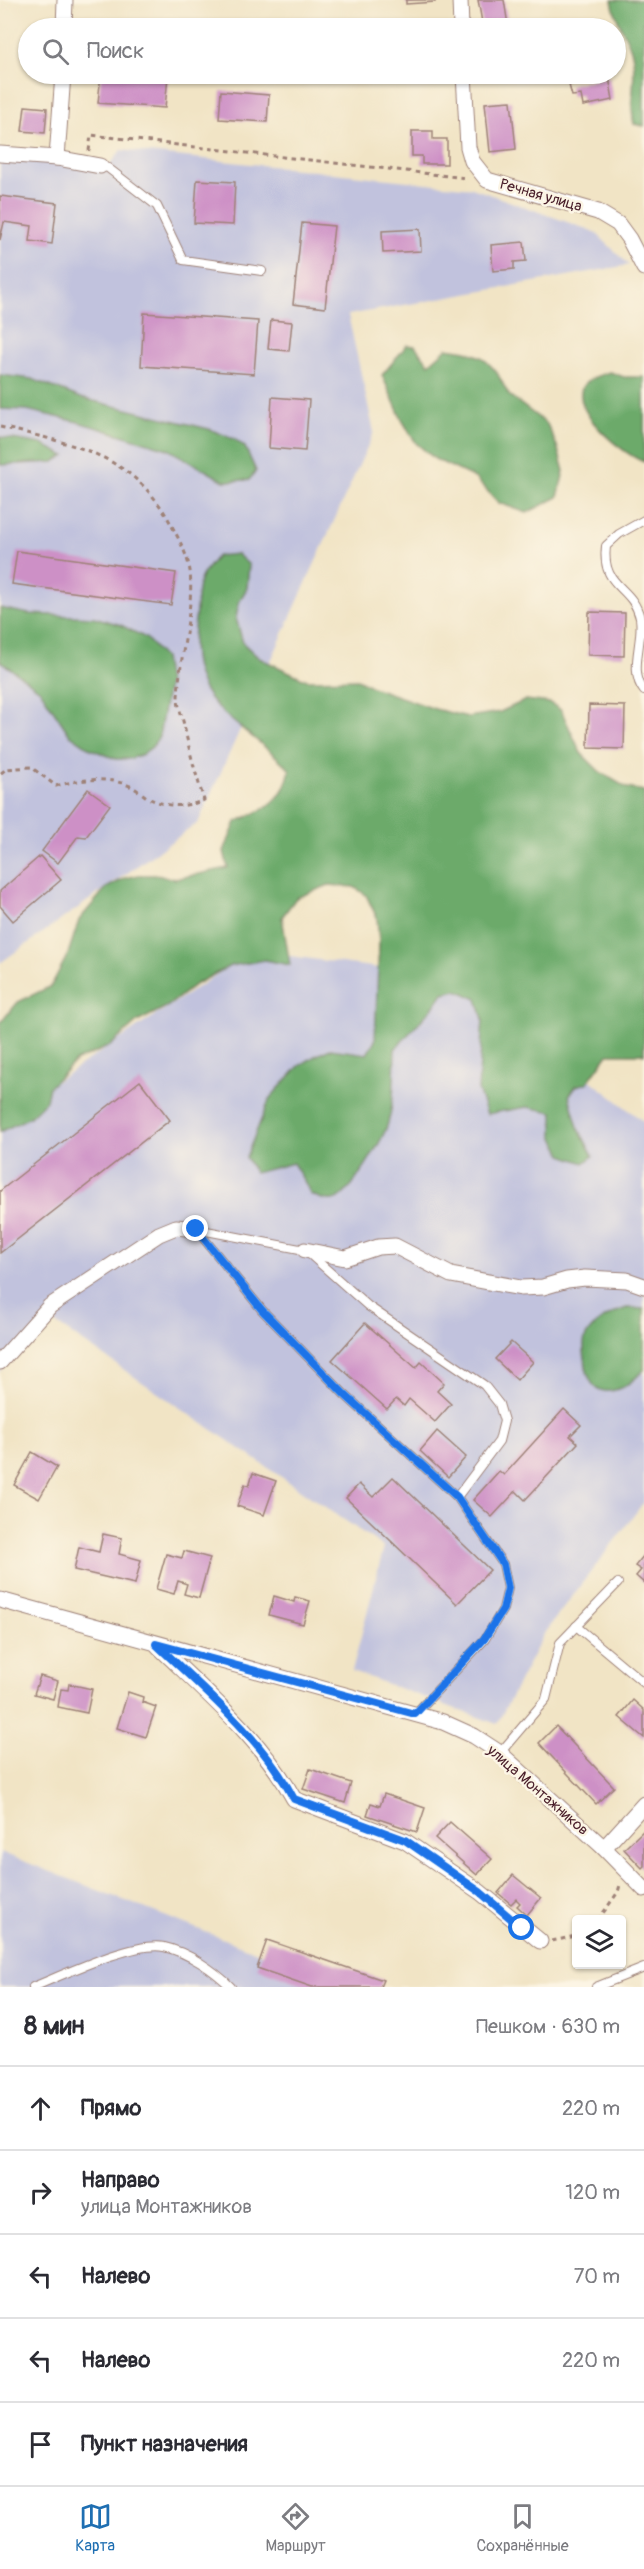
<!DOCTYPE html>
<html lang="ru">
<meta charset="utf-8">
<style>
:root{--surface:#fff;--page:#f7f7f7;--text:#2b2b33;--muted:#7c7c81;--line:#e1e1e2;--accent:#1f6fb2}
body{margin:0;font-family:Pangolin,sans-serif;background:var(--page);color:var(--text)}
.controls{position:absolute;right:18px;bottom:18px;display:grid;overflow:hidden;border-radius:6px;box-shadow:0 2px 4px #0004}
.controls button{width:54px;height:54px;display:grid;place-items:center;padding:0;border:0;border-bottom:2px solid var(--line);background:var(--surface);color:var(--text);font:30px sans-serif}
.stop{position:absolute;width:18px;height:18px;margin:-14px;border:4px solid #1a73e8;border-radius:50%;background:#fff}
.stop.end{background:#1a73e8;border-color:#fff;box-shadow:0 2px 6px #0008}
.list{margin:0;padding:0;list-style:none}
h2{display:flex;justify-content:space-between;align-items:center;height:78px;margin:0;padding:0 24px;font-size:26px}
h2 small{font-size:20px;font-weight:400;color:var(--muted)}
.list li{display:grid;grid-template-columns:39px 1fr auto;gap:18px;align-items:center;box-sizing:border-box;height:84px;padding:0 24px;border-top:2px solid var(--line)}
.list b{display:block;font-size:22px;white-space:nowrap}
.list p{margin:0;font-size:20px;white-space:nowrap;color:var(--muted)}
.list em{font-size:20px;font-style:normal;color:var(--muted)}
.icon{flex:none;width:33px;height:33px;fill:none;stroke:currentColor;stroke-width:2;stroke-linecap:round;stroke-linejoin:round}
.map{position:relative;flex:none;width:644px;height:1987px;overflow:hidden}
.search{position:absolute;background:var(--surface);box-shadow:0 2px 4px #0004;left:18px;right:18px;top:18px;height:66px;display:flex;align-items:center;gap:15px;box-sizing:border-box;padding:0 21px;border-radius:33px;color:var(--muted);font-size:22px}
.sheet{height:498px;background:var(--surface)}
nav{display:flex;justify-content:space-around;align-items:center;box-sizing:border-box;height:84px;border-top:2px solid var(--line);background:var(--surface);font-size:16px;color:var(--muted)}
nav a{display:grid;justify-items:center;gap:3px}
nav .on{color:var(--accent)}
.map>svg:first-child{display:block}
.industrial{fill:#c1c2dd}
.forest{fill:#6caa6b;stroke:#5b644b;stroke-width:1.5}
.building{fill:#cd90c6}
.lines{fill:none;stroke-linecap:round;stroke-linejoin:round}
.service-casing{stroke:#9e8278;stroke-width:10}
.minor-casing{stroke:#9e8278;stroke-width:17}
.path{stroke:#9e8278;stroke-width:3;stroke-dasharray:4.5 4.5;stroke-linecap:butt}
.service{stroke:#fff;stroke-width:8}
.minor{stroke:#fff;stroke-width:15}
.route{stroke:#1a73e8;stroke-width:8}
.labels{text-anchor:middle;stroke-width:5;stroke-linejoin:round;paint-order:stroke}
.street-label{font-size:15px;fill:#4a1f2b;stroke:#fcf5e5}
</style>
<div class="map">
<svg width="644" height="1987" viewBox="0 0 644 1987">
<rect width="100%" height="100%" fill="#fcf5e5"/>
<filter id="ink" filterUnits="userSpaceOnUse"><feTurbulence type="fractalNoise" baseFrequency=".0167" numOctaves="2"/><feDisplacementMap in="SourceGraphic" scale="12" xChannelSelector="R" yChannelSelector="G"/><feConvolveMatrix kernelMatrix="1 2 1 2 8 2 1 2 1" color-interpolation-filters="sRGB"/></filter>
<filter id="wash" filterUnits="userSpaceOnUse"><feTurbulence type="fractalNoise" baseFrequency=".008" numOctaves="4" result="noise"/><feDisplacementMap in="SourceGraphic" scale="24" xChannelSelector="R" yChannelSelector="G"/><feGaussianBlur stdDeviation="1.35" result="paint"/><feColorMatrix in="noise" values="0 0 0 0 0 0 0 0 0 0 0 0 0 0 0 0 0 1.4 0 .05"/><feComposite in="paint" operator="in"/></filter>
<g filter="url(#wash)">
<rect width="100%" height="100%" fill="#f1e4c5"/>
<g class="industrial">
<path d="M 121,150 L 472,188 L 595,232 L 629,265 L 348,315 L 374,432 L 198,823 L 0,963 L 0,154 L 108,168 Z"/>
<path d="M 252,951 L 461,979 L 644,1122 L 644,1502 L 545,1632 L 497,1724 L 352,1671 L 384,1547 L 48,1318 L 0,1372 L 0,1119 Z"/>
<path d="M 0,1852 L 347,1987 L 0,1987 Z"/>
</g>
<g class="forest">
<path d="M 612,0 L 644,0 L 644,126 L 634,124 C 628,101 638,77 632,53 C 627,35 614,19 612,0 Z"/>
<path d="M 407,345 L 415,346 L 429,364 L 447,348 L 466,351 L 483,358 L 496,371 L 509,395 L 547,424 L 557,446 L 564,471 L 558,497 L 527,513 L 499,503 L 475,478 L 435,459 L 416,443 L 402,420 L 382,375 Z"/>
<path d="M 610,372 L 624,377 L 644,377 L 644,462 C 623,454 578,417 581,392 C 582,380 600,375 610,372 Z"/>
<path d="M 0,375 L 32,379 L 81,398 L 209,429 L 234,439 L 245,447 L 256,471 L 249,480 L 224,481 L 168,449 L 78,422 L 27,410 L 0,409 Z"/>
<path d="M 0,437 L 42,444 L 65,456 L 54,462 L 0,465 Z"/>
<path d="M 237,554 L 249,565 L 247,588 L 239,602 L 236,618 L 243,643 L 259,658 L 307,680 L 358,679 L 372,687 L 435,709 L 468,717 L 500,712 L 526,700 L 550,703 L 561,710 L 581,753 L 600,772 L 627,788 L 644,791 L 644,1054 L 608,1054 L 587,1083 L 576,1086 L 569,1096 L 578,1127 L 593,1156 L 584,1163 L 562,1155 L 553,1135 L 553,1112 L 527,1107 L 487,1114 L 478,1090 L 483,1019 L 477,999 L 457,990 L 443,993 L 434,1006 L 395,1049 C 394,1074 395,1099 388,1123 C 384,1138 353,1189 340,1197 C 330,1204 319,1198 310,1194 L 306,1184 L 293,1163 L 255,1173 L 246,1157 L 270,1098 L 299,1066 L 315,1056 L 330,1049 L 367,1054 L 375,1041 L 379,941 L 377,918 L 366,895 L 354,887 L 329,885 L 296,898 L 282,917 L 290,965 L 265,960 L 230,966 L 196,984 L 168,1006 L 137,1022 L 110,1046 L 76,1061 L 49,1087 L 46,1101 L 30,1117 L 0,1132 L 0,1023 L 18,1002 L 51,986 L 68,954 L 79,920 L 106,888 L 125,878 L 139,875 L 156,875 L 174,879 L 228,868 L 224,851 L 236,822 C 264,809 283,804 290,770 C 240,717 182,709 195,620 C 197,607 196,590 201,578 C 204,571 212,563 217,556 Z"/>
<path d="M 0,608 L 29,614 L 94,617 L 121,625 L 146,638 L 164,658 L 168,684 L 159,737 L 152,747 L 141,755 L 129,759 L 116,759 L 91,749 L 69,734 L 40,690 L 0,661 Z"/>
<path d="M 627,1308 L 644,1309 L 644,1370 C 620,1395 589,1405 585,1359 C 584,1352 582,1343 586,1336 C 595,1321 612,1313 627,1308 Z"/>
</g>
<g id="blocks">
<g class="building">
<path d="M 406,0 L 435,0 L 435,2 L 406,4 Z"/>
<path d="M 478,0 L 504,0 L 508,25 L 483,28 Z"/>
<path d="M 101,74 L 168,76 L 165,108 L 98,103 Z"/>
<path d="M 400,74 L 444,74 L 445,79 L 400,81 Z"/>
<path d="M 609,77 L 613,100 L 583,106 L 581,95 L 572,96 L 569,85 Z"/>
<path d="M 221,91 L 269,95 L 267,122 L 219,119 Z"/>
<path d="M 511,101 L 516,149 L 490,152 L 485,103 Z"/>
<path d="M 25,106 L 47,108 L 45,133 L 22,131 Z"/>
<path d="M 412,131 L 433,131 L 433,139 L 447,139 L 447,164 L 422,164 L 422,156 L 412,156 Z"/>
<path d="M 197,180 L 235,182 L 233,225 L 194,223 Z"/>
<path d="M 0,196 L 57,203 L 52,244 L 30,241 L 32,226 L 4,222 L 0,240 Z"/>
<path d="M 302,223 L 334,226 L 325,308 L 293,304 Z"/>
<path d="M 420,229 L 421,251 L 383,253 L 382,231 Z"/>
<path d="M 524,242 L 526,261 L 514,262 L 514,269 L 493,271 L 491,245 Z"/>
<path d="M 144,313 L 258,321 L 254,374 L 141,366 Z"/>
<path d="M 271,320 L 292,322 L 289,351 L 268,349 Z"/>
<path d="M 272,397 L 309,400 L 305,451 L 269,448 Z"/>
<path d="M 17,551 L 176,573 L 171,605 L 12,584 Z"/>
<path d="M 589,612 L 625,613 L 624,656 L 588,655 Z"/>
<path d="M 589,705 L 625,706 L 624,749 L 588,748 Z"/>
<path d="M 88,789 L 110,805 L 86,837 L 78,836 L 58,863 L 42,851 Z"/>
<path d="M 40,856 L 61,880 L 13,921 L 0,906 L 0,891 Z"/>
<path d="M 140,1081 L 170,1120 L 0,1253 L 0,1191 Z"/>
<path d="M 365,1323 L 416,1368 L 421,1362 L 444,1383 L 437,1391 L 451,1404 L 435,1422 L 409,1399 L 404,1406 L 396,1399 L 387,1409 L 332,1360 Z"/>
<path d="M 511,1342 L 533,1362 L 517,1380 L 495,1359 Z"/>
<path d="M 564,1409 L 581,1425 L 570,1436 L 578,1443 L 525,1500 L 516,1491 L 492,1517 L 473,1500 L 499,1471 L 504,1475 Z"/>
<path d="M 437,1431 L 466,1457 L 448,1477 L 420,1451 Z"/>
<path d="M 32,1452 L 57,1467 L 39,1499 L 14,1485 Z"/>
<path d="M 253,1473 L 276,1481 L 264,1515 L 237,1506 L 245,1484 L 249,1486 Z"/>
<path d="M 393,1477 L 490,1570 L 457,1604 L 346,1498 L 359,1484 L 373,1497 Z"/>
<path d="M 103,1534 L 122,1538 L 119,1554 L 141,1560 L 135,1584 L 74,1570 L 79,1547 L 99,1552 Z"/>
<path d="M 184,1551 L 210,1558 L 199,1598 L 184,1594 L 187,1584 L 178,1581 L 174,1594 L 156,1589 L 166,1554 L 182,1558 Z"/>
<path d="M 644,1555 L 644,1583 L 636,1576 L 641,1570 L 635,1566 Z"/>
<path d="M 274,1596 L 294,1602 L 295,1597 L 310,1601 L 303,1624 L 269,1615 Z"/>
<path d="M 40,1676 L 58,1681 L 53,1699 L 34,1694 Z"/>
<path d="M 69,1684 L 92,1689 L 87,1713 L 58,1707 L 61,1689 L 68,1690 Z"/>
<path d="M 128,1692 L 143,1697 L 142,1702 L 156,1707 L 146,1737 L 117,1728 Z"/>
<path d="M 633,1700 L 644,1710 L 644,1738 L 619,1717 Z"/>
<path d="M 556,1726 L 614,1787 L 596,1804 L 539,1743 Z"/>
<path d="M 310,1769 L 351,1783 L 345,1803 L 303,1789 Z"/>
<path d="M 384,1794 L 425,1808 L 417,1832 L 367,1815 L 371,1803 L 380,1806 Z"/>
<path d="M 450,1822 L 492,1859 L 477,1875 L 435,1838 Z"/>
<path d="M 644,1830 L 644,1866 L 642,1868 L 624,1849 Z"/>
<path d="M 513,1875 L 541,1898 L 527,1915 L 517,1906 L 520,1903 L 516,1899 L 511,1904 L 498,1893 Z"/>
<path d="M 267,1940 L 383,1980 L 380,1987 L 312,1987 L 257,1968 Z"/>
</g>
</g>
</g>
<g filter="url(#ink)">
<use href="#blocks" fill-opacity="0" stroke="#9e8278" stroke-width="1.5"/>
<g class="lines">
<g class="service-casing">
<g id="service">
<path d="M 100,166 L 108,168 L 157,206 L 183,260 L 262,271"/>
<path d="M 644,520 L 619,534 L 606,546 C 601,589 632,584 640,618 C 644,641 628,671 644,691"/>
<path d="M 196,1229 L 262,1310 L 344,1394 L 457,1497 L 503,1564 L 508,1588 L 503,1609 L 485,1639 L 415,1714"/>
<path d="M 196,1229 L 305,1250 L 368,1306 L 484,1385 L 499,1404 L 504,1421 L 499,1441 L 457,1497"/>
<path d="M 576,1626 L 644,1683"/>
<path d="M 500,1753 L 546,1699 L 560,1643 L 618,1583"/>
<path d="M 33,1987 C 63,1975 134,1941 164,1947 C 188,1952 215,1971 231,1987"/>
<path d="M 596,1987 L 644,1968"/>
</g>
</g>
<g class="minor-casing">
<g id="minor">
<path d="M 460,0 L 461,28"/>
<path d="M 64,28 L 65,0"/>
<path d="M 464,74 L 468,147 L 472,161 L 487,180 L 598,212 L 618,224 L 629,239 L 644,268"/>
<path d="M 0,154 L 57,158 L 100,166"/>
<path d="M 57,158 L 63,74"/>
<path d="M 305,1250 L 345,1258 L 378,1247 L 395,1246 L 451,1275 L 521,1288 L 543,1287 L 567,1280 L 585,1278 L 627,1280 L 644,1286"/>
<path d="M 0,1362 L 50,1306 L 159,1234 L 176,1227 L 196,1229"/>
<path d="M 0,1600 L 443,1722 L 474,1736 L 500,1753 L 604,1848 L 644,1889"/>
<path d="M 158,1646 C 206,1693 262,1739 294,1799 L 405,1841 L 480,1892 L 540,1941"/>
<path d="M 604,1848 L 644,1804"/>
</g>
</g>
<g class="path">
<path d="M 89,151 L 91,135 L 466,178"/>
<path d="M 0,427 C 73,444 136,454 173,528 C 180,541 188,557 190,571 C 194,613 179,656 178,698 C 178,707 182,716 184,725 C 189,750 196,775 204,800 C 186,808 168,807 150,799 C 143,795 137,789 130,786 C 106,776 81,779 56,786 L 31,767 L 6,769 L 0,774"/>
<path d="M 598,1920 L 618,1892 L 620,1885"/>
<path d="M 552,1941 L 576,1936"/>
</g>
<use href="#service" class="service"/>
<use href="#minor" class="minor"/>
</g>
</g>
<g class="lines" filter="url(#ink)">
<path class="route" d="M 196,1229 L 262,1310 L 344,1394 L 457,1497 L 503,1564 L 508,1588 L 503,1609 L 484,1639 L 415,1714 L 156,1644 C 205,1691 262,1738 294,1799 L 405,1840 L 480,1892 L 522,1928"/>
</g>
<g class="labels">
<g class="street-label">
<text transform="translate(541 195) rotate(16)" y="5">Речная улица</text>
<text transform="translate(538 1790) rotate(41)" y="5">улица Монтажников</text>
</g>
</g>
</svg>
<div class="controls">
<button><svg class="icon" aria-label="layers" viewBox="0 0 24 24"><path d="M12 4l9 5-9 5-9-5zM3 14l9 5 9-5"/></svg></button>
</div>
<div class="stop" style="left:522px;top:1928px"></div>
<div class="stop end" style="left:196px;top:1229px"></div>
<div class="search"><svg class="icon" aria-label="search" viewBox="0 0 24 24"><circle cx="10" cy="10" r="6"/><path d="M15 15l6 6"/></svg>Поиск</div>
</div>
<section class="sheet">
<h2>8 мин<small>Пешком · 630 m</small></h2>
<ul class="list">
<li><svg class="icon" aria-label="ahead" viewBox="0 0 24 24"><path d="M12 20V5M6 11l6-6 6 6"/></svg><div><b>Прямо</b></div><em>220 m</em></li>
<li><svg class="icon" aria-label="right" viewBox="0 0 24 24"><path d="M7 20v-9h11M14 6l5 5-5 5"/></svg><div><b>Направо</b><p>улица Монтажников</p></div><em>120 m</em></li>
<li><svg class="icon" aria-label="left" viewBox="0 0 24 24"><path d="M17 20v-9H6M10 6l-5 5 5 5"/></svg><div><b>Налево</b></div><em>70 m</em></li>
<li><svg class="icon" aria-label="left" viewBox="0 0 24 24"><path d="M17 20v-9H6M10 6l-5 5 5 5"/></svg><div><b>Налево</b></div><em>220 m</em></li>
<li><svg class="icon" aria-label="arrive" viewBox="0 0 24 24"><path d="M6 21V4h12l-3 4 3 4H6"/></svg><div><b>Пункт назначения</b></div></li>
</ul>
</section>
<nav>
<a class="on"><svg class="icon" aria-label="map" viewBox="0 0 24 24"><path d="M3 6l6-2 6 2 6-2v14l-6 2-6-2-6 2zM9 4v14M15 6v14"/></svg>Карта</a>
<a><svg class="icon" aria-label="directions" viewBox="0 0 24 24"><path d="M12 3l9 9-9 9-9-9zM9 14v-3h6M13 9l2 2-2 2"/></svg>Маршрут</a>
<a><svg class="icon" aria-label="saved" viewBox="0 0 24 24"><path d="M7 4h10v16l-5-4-5 4z"/></svg>Сохранённые</a>
</nav>
